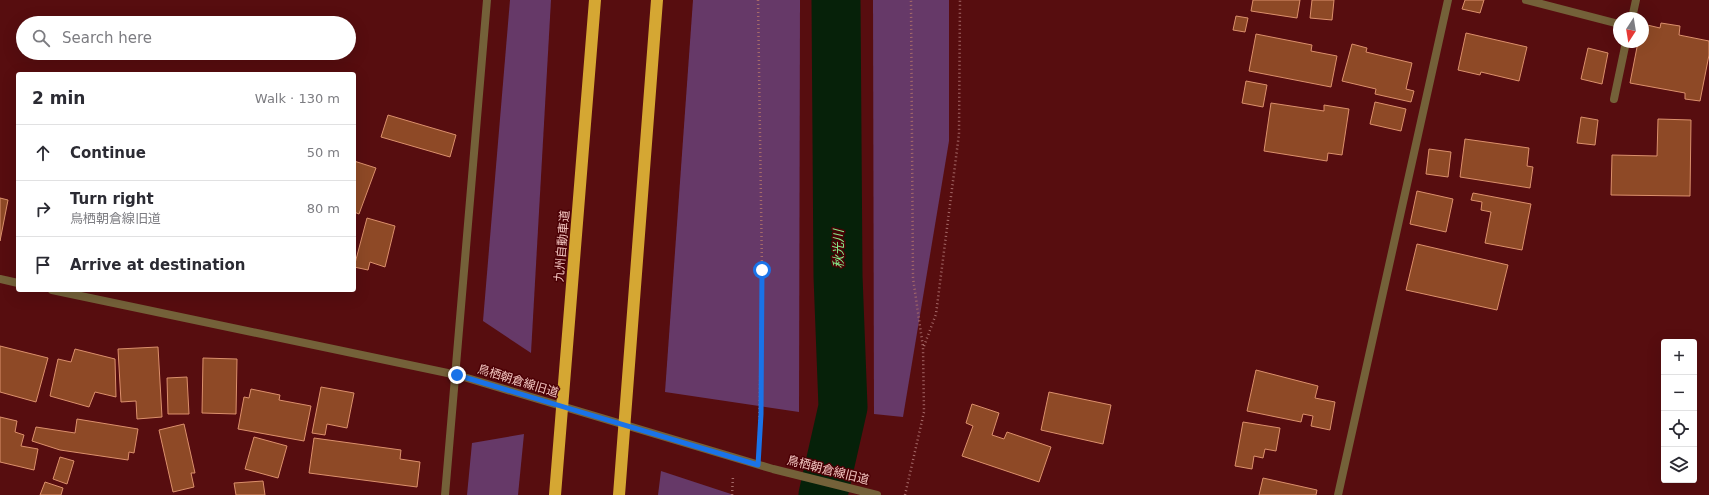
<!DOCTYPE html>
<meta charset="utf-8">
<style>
:root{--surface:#fff;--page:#f7f7f7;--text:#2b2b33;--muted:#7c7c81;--line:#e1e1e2}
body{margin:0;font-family:"DejaVu Sans","Noto Sans JP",sans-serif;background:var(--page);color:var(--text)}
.controls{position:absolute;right:12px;bottom:12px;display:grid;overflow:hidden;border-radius:4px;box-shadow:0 4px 16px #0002}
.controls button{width:36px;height:36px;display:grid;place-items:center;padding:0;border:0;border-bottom:1px solid var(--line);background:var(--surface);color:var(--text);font:20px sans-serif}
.compass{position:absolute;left:1613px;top:12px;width:36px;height:36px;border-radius:50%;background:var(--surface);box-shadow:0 4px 16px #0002;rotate:192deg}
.stop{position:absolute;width:12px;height:12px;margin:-9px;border:3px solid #1a73e8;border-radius:50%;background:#fff}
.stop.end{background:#1a73e8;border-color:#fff;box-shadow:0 1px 4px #0008}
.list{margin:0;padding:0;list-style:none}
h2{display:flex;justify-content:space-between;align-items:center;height:52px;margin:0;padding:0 16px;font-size:17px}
h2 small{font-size:13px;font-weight:400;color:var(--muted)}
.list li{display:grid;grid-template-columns:26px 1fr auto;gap:12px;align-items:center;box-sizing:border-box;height:56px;padding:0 16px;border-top:1px solid var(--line)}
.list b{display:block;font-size:15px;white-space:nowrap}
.list p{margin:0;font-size:13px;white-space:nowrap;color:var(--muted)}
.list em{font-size:13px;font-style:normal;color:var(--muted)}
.icon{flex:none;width:22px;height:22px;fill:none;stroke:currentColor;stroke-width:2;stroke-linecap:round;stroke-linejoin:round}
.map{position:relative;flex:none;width:1709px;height:495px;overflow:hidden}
.search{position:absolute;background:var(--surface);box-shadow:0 4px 16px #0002;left:16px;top:16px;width:340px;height:44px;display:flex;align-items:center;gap:10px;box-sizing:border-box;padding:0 14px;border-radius:22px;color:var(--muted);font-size:15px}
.panel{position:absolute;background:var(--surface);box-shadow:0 4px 16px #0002;left:16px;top:72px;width:340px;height:220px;border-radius:4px}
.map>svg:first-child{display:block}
.green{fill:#663968}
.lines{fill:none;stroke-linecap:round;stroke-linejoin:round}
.river{stroke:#062109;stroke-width:49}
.building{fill:#8e4926;stroke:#dc906c}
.path{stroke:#a66a69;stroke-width:2.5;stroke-dasharray:1 3;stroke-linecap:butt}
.service{stroke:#746139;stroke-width:8}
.minor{stroke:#746139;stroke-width:8}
.tertiary{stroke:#746139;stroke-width:8}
.motorway{stroke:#d5a733;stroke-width:12}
.route{stroke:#1a73e8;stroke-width:5}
.labels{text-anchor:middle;stroke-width:3;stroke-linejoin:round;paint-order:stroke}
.street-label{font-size:12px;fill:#f3c5c0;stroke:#4b0005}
.water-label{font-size:13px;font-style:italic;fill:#85f08d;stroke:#4b0005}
</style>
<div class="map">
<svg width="1709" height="495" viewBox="0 0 1709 495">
<rect width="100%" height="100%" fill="#570d0f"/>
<g class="green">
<path d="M 510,0 L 551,0 L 531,353 L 483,321 Z"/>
<path d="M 693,0 L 800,0 L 799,412 L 665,392 Z"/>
<path d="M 873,0 L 949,0 L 949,141 L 903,417 L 874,414 Z"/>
<path d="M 524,434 L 518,495 L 467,495 L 472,443 Z"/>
<path d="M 661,471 L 734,495 L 658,495 Z"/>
</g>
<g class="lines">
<path class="river" d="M 823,495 L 843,407 L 838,276 L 836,0"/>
</g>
<g class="building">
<path d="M 1253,0 L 1300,0 L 1297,18 L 1251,11 Z"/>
<path d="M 1312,0 L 1334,0 L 1332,20 L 1310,18 Z"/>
<path d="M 1465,0 L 1484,0 L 1480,13 L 1462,9 Z"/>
<path d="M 1236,16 L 1248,18 L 1245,32 L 1233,30 Z"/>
<path d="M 1661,23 L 1680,26 L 1679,35 L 1709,41 L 1709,55 L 1700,101 L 1685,99 L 1685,93 L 1630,83 L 1638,42 L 1643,42 L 1643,24 L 1660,28 Z"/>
<path d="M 1466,33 L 1527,47 L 1519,81 L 1481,72 L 1480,75 L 1458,70 Z"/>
<path d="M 1256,34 L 1312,45 L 1311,51 L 1337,56 L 1331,87 L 1249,71 Z"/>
<path d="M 1352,44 L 1367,48 L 1366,52 L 1412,63 L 1406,89 L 1414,91 L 1411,102 L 1375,94 L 1376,89 L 1342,81 Z"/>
<path d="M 1588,48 L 1608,53 L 1602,84 L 1581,79 Z"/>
<path d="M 1246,81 L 1267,85 L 1263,107 L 1242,103 Z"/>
<path d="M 1375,102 L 1406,109 L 1401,131 L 1370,124 Z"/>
<path d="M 1271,103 L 1324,111 L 1324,105 L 1349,109 L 1342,155 L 1328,153 L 1327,161 L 1264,151 Z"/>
<path d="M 388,115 L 456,135 L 450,157 L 381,137 Z"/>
<path d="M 1581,117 L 1598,120 L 1595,145 L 1577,143 Z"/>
<path d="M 1658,119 L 1691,120 L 1690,196 L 1611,195 L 1612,155 L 1657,156 Z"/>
<path d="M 1465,139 L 1529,148 L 1527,166 L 1533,167 L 1530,188 L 1460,177 Z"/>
<path d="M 1429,149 L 1451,152 L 1448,177 L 1426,174 Z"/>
<path d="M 354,161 L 376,168 L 359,214 L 354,212 Z"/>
<path d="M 1417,191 L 1453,199 L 1446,232 L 1410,224 Z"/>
<path d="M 1473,193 L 1531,204 L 1522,250 L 1485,243 L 1491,212 L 1481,210 L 1482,202 L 1471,200 Z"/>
<path d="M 0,198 L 8,200 L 0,241 Z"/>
<path d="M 367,218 L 395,226 L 385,267 L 370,262 L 368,270 L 354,267 Z"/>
<path d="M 1417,244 L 1508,265 L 1497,310 L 1406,290 Z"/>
<path d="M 0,346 L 48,358 L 36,402 L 0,392 Z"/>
<path d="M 158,347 L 162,417 L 137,419 L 136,401 L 121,402 L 118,349 Z"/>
<path d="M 75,349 L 115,359 L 116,397 L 95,392 L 89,407 L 50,396 L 58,359 L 71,362 Z"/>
<path d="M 203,358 L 237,359 L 236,414 L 202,413 Z"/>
<path d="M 1256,370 L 1318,386 L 1315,398 L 1335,402 L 1330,430 L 1311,426 L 1313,416 L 1303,414 L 1301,422 L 1247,411 Z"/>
<path d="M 187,377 L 189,414 L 168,414 L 167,378 Z"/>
<path d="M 321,387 L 354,393 L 347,428 L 327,424 L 325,435 L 312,433 Z"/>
<path d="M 251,389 L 280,395 L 279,400 L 311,406 L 304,441 L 238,429 L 244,397 L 249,398 Z"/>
<path d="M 1049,392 L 1111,405 L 1103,444 L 1041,430 Z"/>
<path d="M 972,404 L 999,413 L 992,435 L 1004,439 L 1007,432 L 1051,447 L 1039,482 L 962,456 L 973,426 L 966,423 Z"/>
<path d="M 0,417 L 17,421 L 15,432 L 24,435 L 21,446 L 38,449 L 34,470 L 0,462 Z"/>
<path d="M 77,419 L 138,429 L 134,453 L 129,452 L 128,460 L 60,450 L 32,441 L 36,427 L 75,433 Z"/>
<path d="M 1243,422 L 1280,428 L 1276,451 L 1265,449 L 1263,458 L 1254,456 L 1252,469 L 1235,466 Z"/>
<path d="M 184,424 L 195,473 L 191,473 L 194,487 L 173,492 L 159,430 Z"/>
<path d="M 254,437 L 287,446 L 278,478 L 245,469 Z"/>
<path d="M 314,438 L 401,450 L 400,459 L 420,462 L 417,487 L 309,473 Z"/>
<path d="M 60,457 L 74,461 L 67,484 L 53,479 Z"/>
<path d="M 1263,478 L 1317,490 L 1316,495 L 1259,495 Z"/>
<path d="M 263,481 L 265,495 L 236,495 L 234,483 Z"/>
<path d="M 45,482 L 63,488 L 61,495 L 40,495 Z"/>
</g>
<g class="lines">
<g class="path">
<path d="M 758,0 L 762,270 L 759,445"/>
<path d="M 924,346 L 936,314 L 959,134 L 960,0"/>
<path d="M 732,495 L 733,476"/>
<path d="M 905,495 L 924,412 L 923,347 L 913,278 L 911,0"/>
</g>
<path class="service" d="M 1526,0 L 1619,24"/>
<g class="minor">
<path d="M 1632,18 L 1636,0"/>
<path d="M 1614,99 L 1626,42"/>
<path d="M 445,495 L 487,0"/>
<path d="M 1338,495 L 1448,0"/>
</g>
<g class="tertiary">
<path d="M 0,279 L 18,283"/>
<path d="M 52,290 L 457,375 L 773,469 L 877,495"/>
</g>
<g class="motorway">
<path d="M 555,495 L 595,0"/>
<path d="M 619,495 L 657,0"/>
</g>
</g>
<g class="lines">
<path class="route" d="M 457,375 L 758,465 L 761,414 L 762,270"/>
</g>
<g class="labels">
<g class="street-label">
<text transform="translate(562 246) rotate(-85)" y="4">九州自動車道</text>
<text transform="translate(518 381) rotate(17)" y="4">鳥栖朝倉線旧道</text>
<text transform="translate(828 470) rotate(14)" y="4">鳥栖朝倉線旧道</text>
</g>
<g class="water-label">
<text transform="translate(838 249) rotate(-90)" y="5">秋光川</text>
</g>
</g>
</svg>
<div class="controls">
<button>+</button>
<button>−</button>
<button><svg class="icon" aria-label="locate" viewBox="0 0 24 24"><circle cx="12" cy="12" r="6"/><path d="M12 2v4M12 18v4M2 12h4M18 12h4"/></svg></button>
<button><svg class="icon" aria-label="layers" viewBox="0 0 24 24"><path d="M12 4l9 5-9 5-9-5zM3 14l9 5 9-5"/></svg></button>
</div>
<svg class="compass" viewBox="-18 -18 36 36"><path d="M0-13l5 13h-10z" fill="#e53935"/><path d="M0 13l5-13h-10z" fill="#7c7c81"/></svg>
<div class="stop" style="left:762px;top:270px"></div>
<div class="stop end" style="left:457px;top:375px"></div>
<div class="search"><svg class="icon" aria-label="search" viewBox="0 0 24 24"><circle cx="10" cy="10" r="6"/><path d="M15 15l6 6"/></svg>Search here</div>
<section class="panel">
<h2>2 min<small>Walk · 130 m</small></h2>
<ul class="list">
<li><svg class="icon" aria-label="ahead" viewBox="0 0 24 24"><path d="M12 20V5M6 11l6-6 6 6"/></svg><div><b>Continue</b></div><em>50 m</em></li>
<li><svg class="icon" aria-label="right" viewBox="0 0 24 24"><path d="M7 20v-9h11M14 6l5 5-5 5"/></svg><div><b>Turn right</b><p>鳥栖朝倉線旧道</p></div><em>80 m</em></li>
<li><svg class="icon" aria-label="arrive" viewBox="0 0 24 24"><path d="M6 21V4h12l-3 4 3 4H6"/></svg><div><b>Arrive at destination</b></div></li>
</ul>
</section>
</div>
